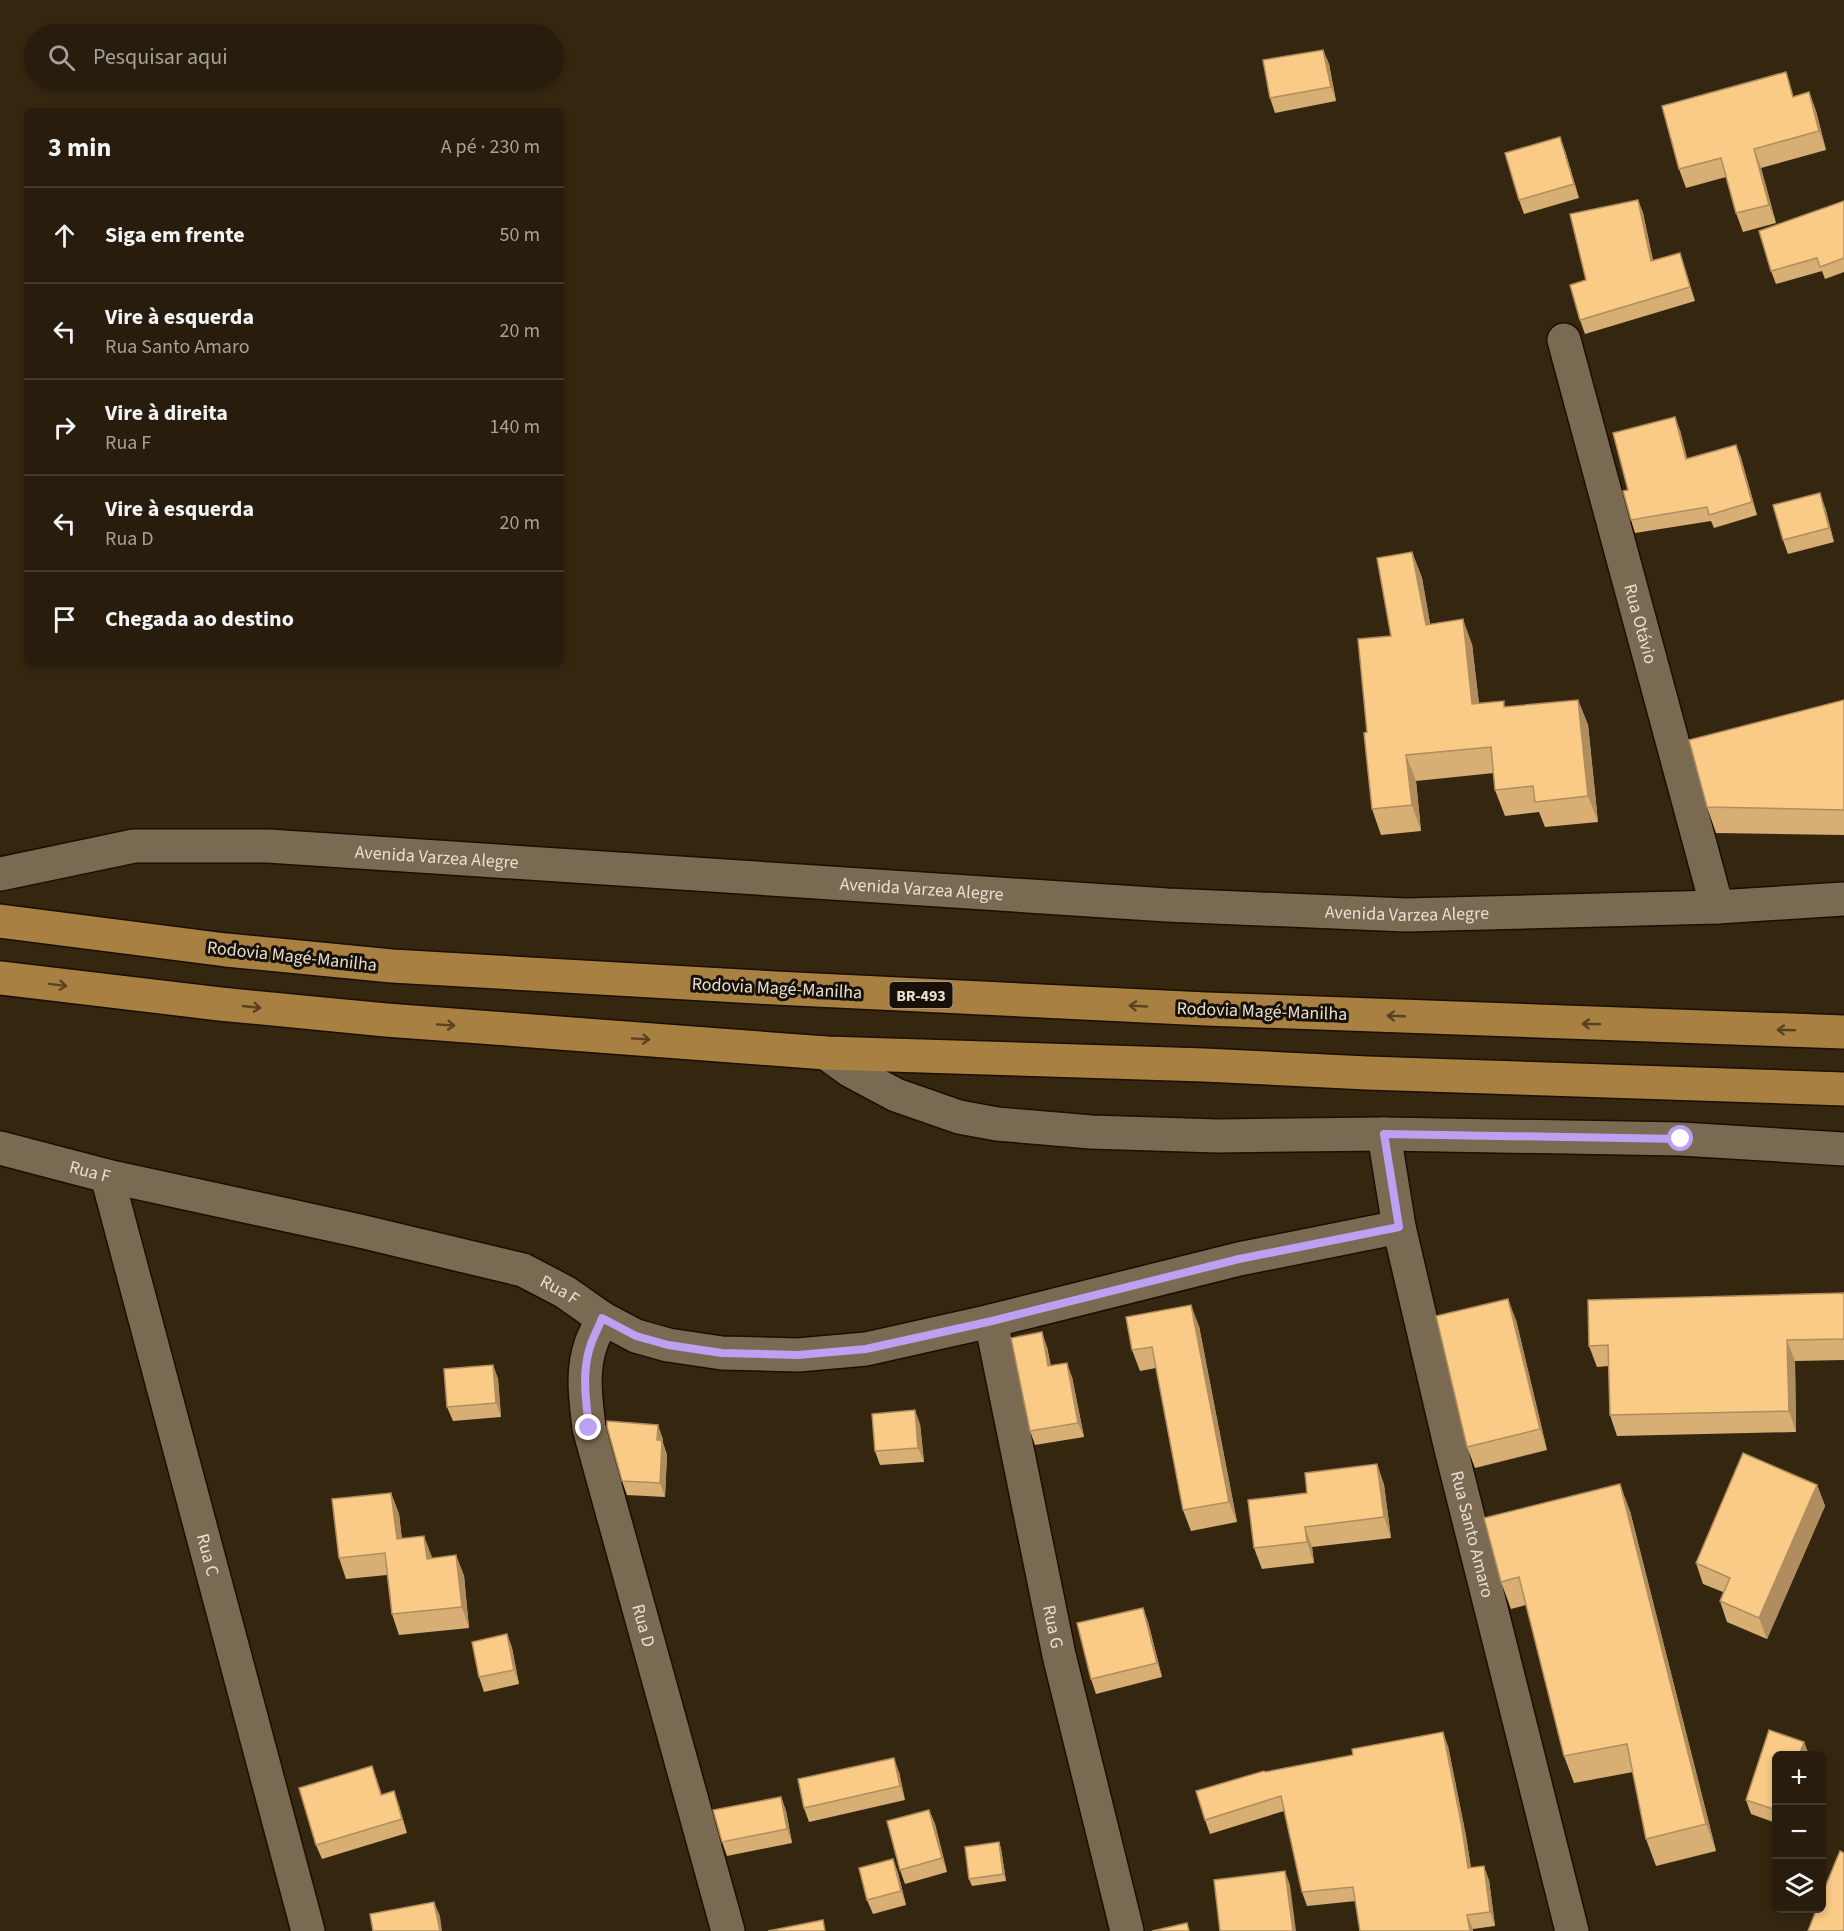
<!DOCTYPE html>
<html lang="pt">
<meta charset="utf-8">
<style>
:root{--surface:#281c0c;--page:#302515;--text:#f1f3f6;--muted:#a5a19d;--line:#443a2d}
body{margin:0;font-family:"Source Sans 3",sans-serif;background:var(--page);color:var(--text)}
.controls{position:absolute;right:18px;bottom:18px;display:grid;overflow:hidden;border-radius:9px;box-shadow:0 3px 9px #0003}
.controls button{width:54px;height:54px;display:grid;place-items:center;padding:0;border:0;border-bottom:2px solid var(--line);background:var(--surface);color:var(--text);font:30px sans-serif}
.stop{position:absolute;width:18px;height:18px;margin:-14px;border:4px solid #bca0f2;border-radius:50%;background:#fff}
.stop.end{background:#bca0f2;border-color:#fff;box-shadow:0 2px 6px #0008}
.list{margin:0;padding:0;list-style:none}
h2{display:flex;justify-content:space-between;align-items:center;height:78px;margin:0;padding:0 24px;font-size:26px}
h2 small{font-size:20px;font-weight:400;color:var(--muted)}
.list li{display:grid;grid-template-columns:39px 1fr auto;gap:18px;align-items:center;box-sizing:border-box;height:96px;padding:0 24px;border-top:2px solid var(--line)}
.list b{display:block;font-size:22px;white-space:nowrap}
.list p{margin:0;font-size:20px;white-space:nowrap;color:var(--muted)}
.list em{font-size:20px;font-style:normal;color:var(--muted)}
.icon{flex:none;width:33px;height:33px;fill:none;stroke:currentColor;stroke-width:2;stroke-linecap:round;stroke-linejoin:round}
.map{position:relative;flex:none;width:1844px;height:1931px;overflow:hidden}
.search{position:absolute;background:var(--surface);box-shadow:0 3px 9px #0003;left:24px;top:24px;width:540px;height:66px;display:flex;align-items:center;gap:15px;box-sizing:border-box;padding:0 21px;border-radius:33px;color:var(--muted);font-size:22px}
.panel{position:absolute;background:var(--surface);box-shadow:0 3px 9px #0003;left:24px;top:108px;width:540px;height:558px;border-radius:9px}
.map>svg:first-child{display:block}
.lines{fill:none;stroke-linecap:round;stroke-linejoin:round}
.minor-casing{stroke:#1c0e00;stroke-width:36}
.trunk-casing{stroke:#1c0e00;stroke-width:36}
.minor{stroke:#7b6a52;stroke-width:33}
.trunk{stroke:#a88041;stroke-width:33}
.wall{fill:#d7ae74}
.shaded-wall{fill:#af8d5e}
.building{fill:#faca87;stroke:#af8d5e;stroke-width:1.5}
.oneway{stroke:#584221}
.route{stroke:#bca0f2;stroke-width:8}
.labels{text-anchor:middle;stroke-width:6;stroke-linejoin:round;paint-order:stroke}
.shield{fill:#171007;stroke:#aaa194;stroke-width:1.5}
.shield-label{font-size:16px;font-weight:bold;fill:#e9dfd1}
.street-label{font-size:18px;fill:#e9dfd1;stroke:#171007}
</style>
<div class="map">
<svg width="1844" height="1931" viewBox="0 0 1844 1931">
<rect width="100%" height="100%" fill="#352610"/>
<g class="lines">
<g class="minor-casing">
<g id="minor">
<path id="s1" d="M 1564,340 L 1717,907"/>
<path id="s2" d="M 0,874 L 134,846 L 268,846 L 1167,905 L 1406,915 L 1717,907 L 1844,899"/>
<path d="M 826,1053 L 851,1071 L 896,1095 L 959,1117 L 997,1124 L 1091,1132 L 1218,1136 L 1384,1134 L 1681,1139 L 1844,1149"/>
<path id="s3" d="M 1384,1134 L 1399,1227 L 1451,1449 L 1572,1931"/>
<path id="s4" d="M 0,1148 L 107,1176 L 360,1231 L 523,1270 L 565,1292 L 602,1318 L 636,1336 L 668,1345 L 722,1353 L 798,1355 L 866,1349 L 991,1321 L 1239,1259 L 1399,1227"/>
<path id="s5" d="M 107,1176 L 308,1931"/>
<path id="s6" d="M 602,1318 C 599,1327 594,1335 591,1344 C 581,1372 586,1400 589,1428 L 728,1931"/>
<path id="s7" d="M 991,1321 L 1059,1655 L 1127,1931"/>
</g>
</g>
<g class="trunk-casing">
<g id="trunk">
<path d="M 0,921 L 226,950 L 392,966 L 775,988 L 1206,1009 L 1844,1032"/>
<path d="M 0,978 L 220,1004 L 386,1020 L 826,1053 L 1204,1065 L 1367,1073 L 1844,1089"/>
</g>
</g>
<use href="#minor" class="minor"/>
<use href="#trunk" class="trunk"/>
</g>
<g class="wall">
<path d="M 1323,50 L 1329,64 L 1336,101 L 1275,113 L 1270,98 Z"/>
<path d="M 1809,92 L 1816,111 L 1826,150 L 1761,168 L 1776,223 L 1743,232 L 1736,213 L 1726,177 L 1686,188 L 1679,169 L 1795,96 Z"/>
<path d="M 1565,151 L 1579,198 L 1524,214 L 1519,200 Z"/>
<path d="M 1638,200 L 1643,213 L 1653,261 L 1680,253 L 1695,301 L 1585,334 L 1580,320 L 1586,280 Z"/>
<path d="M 1844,201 L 1844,272 L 1825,279 L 1822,271 L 1776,284 L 1771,271 Z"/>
<path d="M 1680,430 L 1687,459 L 1736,445 L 1741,458 L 1757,515 L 1714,528 L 1711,521 L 1635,533 L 1631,520 L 1628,490 Z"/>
<path d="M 1825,507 L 1834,542 L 1788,554 L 1783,540 Z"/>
<path d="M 1412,552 L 1422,578 L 1430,624 L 1472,644 L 1479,704 L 1506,707 L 1578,700 L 1588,725 L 1598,822 L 1545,827 L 1539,812 L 1505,816 L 1495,790 L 1494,773 L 1416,781 L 1421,831 L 1381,835 L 1372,809 L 1391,636 Z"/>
<path d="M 1844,700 L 1844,835 L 1716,833 L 1707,807 Z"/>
<path d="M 1844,1293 L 1844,1360 L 1795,1361 L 1796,1432 L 1617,1436 L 1610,1415 L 1609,1366 L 1597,1367 L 1589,1346 Z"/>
<path d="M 1516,1320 L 1547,1450 L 1475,1468 L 1467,1447 Z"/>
<path d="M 1199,1326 L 1237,1522 L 1191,1531 L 1183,1510 L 1156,1368 L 1140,1371 L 1132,1350 Z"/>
<path d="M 1047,1347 L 1051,1366 L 1072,1377 L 1084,1437 L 1035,1445 L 1030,1431 Z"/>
<path d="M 493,1365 L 498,1379 L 501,1417 L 453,1421 L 447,1407 Z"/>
<path d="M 920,1424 L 924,1462 L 880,1465 L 875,1451 Z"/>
<path d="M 663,1439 L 663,1443 L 667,1455 L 665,1497 L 627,1495 L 622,1481 Z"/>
<path d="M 1377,1464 L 1384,1485 L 1391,1538 L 1312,1547 L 1314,1563 L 1262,1569 L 1254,1548 L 1307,1493 Z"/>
<path d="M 1817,1485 L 1825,1506 L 1767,1639 L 1727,1622 L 1720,1601 L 1723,1592 L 1703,1584 L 1696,1563 Z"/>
<path d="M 391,1493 L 399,1514 L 402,1539 L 432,1558 L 456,1555 L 464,1576 L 469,1628 L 399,1635 L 392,1614 L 387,1575 L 346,1579 L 339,1558 Z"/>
<path d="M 1630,1511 L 1716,1851 L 1656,1866 L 1646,1839 L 1633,1772 L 1574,1783 L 1564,1756 L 1526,1605 L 1511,1609 L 1501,1582 Z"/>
<path d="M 1143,1608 L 1148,1622 L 1162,1677 L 1096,1694 L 1091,1679 Z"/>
<path d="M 507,1634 L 512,1648 L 519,1684 L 484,1692 L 479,1677 Z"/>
<path d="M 1769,1730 L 1804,1742 L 1809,1755 L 1776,1755 L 1776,1823 L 1751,1814 L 1746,1800 Z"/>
<path d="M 1448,1746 L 1466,1836 L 1471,1868 L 1489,1880 L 1495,1926 L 1473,1929 L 1473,1931 L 1360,1931 L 1356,1901 L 1307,1906 L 1302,1892 L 1284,1811 L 1210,1834 L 1205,1820 L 1265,1772 Z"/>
<path d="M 372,1766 L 382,1795 L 394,1791 L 407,1833 L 322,1859 L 316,1845 Z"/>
<path d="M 899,1772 L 905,1800 L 809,1822 L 804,1808 Z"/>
<path d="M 781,1797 L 786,1811 L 792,1843 L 727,1856 L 722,1842 Z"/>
<path d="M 929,1810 L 935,1824 L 947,1872 L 905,1884 L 900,1870 Z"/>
<path d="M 999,1842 L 1001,1849 L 1006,1881 L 972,1886 L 969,1879 Z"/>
<path d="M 893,1859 L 898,1873 L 906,1905 L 873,1914 L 867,1900 Z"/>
</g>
<g class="shaded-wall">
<path d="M 1323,50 L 1329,64 L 1336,101 L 1331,87 Z"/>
<path d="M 1809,92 L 1816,111 L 1826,150 L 1819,131 Z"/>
<path d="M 1560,137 L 1565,151 L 1579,198 L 1574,184 Z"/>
<path d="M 1754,149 L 1761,168 L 1776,223 L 1769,205 Z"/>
<path d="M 1638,200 L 1643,213 L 1656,274 L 1651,261 Z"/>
<path d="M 1680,253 L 1684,266 L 1695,301 L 1690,287 Z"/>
<path d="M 1675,417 L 1680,430 L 1691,473 L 1686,459 Z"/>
<path d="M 1736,445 L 1741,458 L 1757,515 L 1752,502 Z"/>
<path d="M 1820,493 L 1825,507 L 1834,542 L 1829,528 Z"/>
<path d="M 1412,552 L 1422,578 L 1435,651 L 1426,625 Z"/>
<path d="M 1463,619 L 1472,644 L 1482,730 L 1472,704 Z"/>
<path d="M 1578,700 L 1588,725 L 1598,822 L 1588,796 Z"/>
<path d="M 1406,755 L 1416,781 L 1421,831 L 1412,805 Z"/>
<path d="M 1508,1299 L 1516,1320 L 1547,1450 L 1540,1429 Z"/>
<path d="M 1191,1305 L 1199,1326 L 1237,1522 L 1229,1502 Z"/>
<path d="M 1042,1332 L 1047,1347 L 1053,1380 L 1048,1366 Z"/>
<path d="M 1787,1340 L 1795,1361 L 1796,1432 L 1789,1411 Z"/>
<path d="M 1067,1363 L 1072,1377 L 1084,1437 L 1078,1423 Z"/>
<path d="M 493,1365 L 498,1379 L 501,1417 L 496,1403 Z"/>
<path d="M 915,1410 L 920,1424 L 924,1462 L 918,1448 Z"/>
<path d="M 658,1425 L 663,1439 L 663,1443 L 667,1455 L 665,1497 L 660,1483 L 657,1440 Z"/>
<path d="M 1377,1464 L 1384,1485 L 1391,1538 L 1384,1517 Z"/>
<path d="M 1620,1484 L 1630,1511 L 1716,1851 L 1706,1824 Z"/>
<path d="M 1817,1485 L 1825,1506 L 1767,1639 L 1759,1618 Z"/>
<path d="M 391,1493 L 399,1514 L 404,1560 L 397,1539 Z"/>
<path d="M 1305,1527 L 1312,1547 L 1314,1563 L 1307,1542 Z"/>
<path d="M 424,1536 L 432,1557 L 434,1580 L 427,1559 Z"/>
<path d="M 456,1555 L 464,1576 L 469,1628 L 462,1607 Z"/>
<path d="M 1143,1608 L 1148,1622 L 1162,1677 L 1157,1663 Z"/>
<path d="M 507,1634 L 512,1648 L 519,1684 L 514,1670 Z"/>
<path d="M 1443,1732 L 1448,1746 L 1466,1836 L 1473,1883 L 1468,1868 Z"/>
<path d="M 1804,1742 L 1809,1755 L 1799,1755 Z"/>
<path d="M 894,1758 L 899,1772 L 905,1800 L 900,1786 Z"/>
<path d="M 394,1791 L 399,1805 L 407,1833 L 402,1819 Z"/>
<path d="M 781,1797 L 786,1811 L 792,1843 L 787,1829 Z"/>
<path d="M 929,1810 L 935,1824 L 947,1872 L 942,1858 Z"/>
<path d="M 999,1842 L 1001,1849 L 1006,1881 L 1003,1874 Z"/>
<path d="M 893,1859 L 898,1873 L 906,1905 L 901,1891 Z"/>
<path d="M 1484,1866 L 1489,1880 L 1495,1926 L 1490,1912 Z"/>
<path d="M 1285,1871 L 1290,1885 L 1296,1931 L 1293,1931 Z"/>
<path d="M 434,1902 L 440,1916 L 442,1931 L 440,1931 Z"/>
<path d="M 1467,1915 L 1473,1929 L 1473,1931 L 1470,1931 Z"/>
</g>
<g class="building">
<path d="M 1323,50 L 1331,87 L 1270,98 L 1263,60 Z"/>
<path d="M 1786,72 L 1793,97 L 1809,92 L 1819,131 L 1754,149 L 1769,205 L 1736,213 L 1721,158 L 1679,169 L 1662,106 Z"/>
<path d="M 1560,137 L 1574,184 L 1519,200 L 1505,153 Z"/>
<path d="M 1638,200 L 1651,261 L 1680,253 L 1690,287 L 1580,320 L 1570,285 L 1586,280 L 1570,214 Z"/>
<path d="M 1844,201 L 1844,258 L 1820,267 L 1817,258 L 1771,271 L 1759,231 Z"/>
<path d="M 1675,417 L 1686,459 L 1736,445 L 1752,502 L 1709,515 L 1707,507 L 1631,520 L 1623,491 L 1628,490 L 1613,433 Z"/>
<path d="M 1820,493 L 1829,528 L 1783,540 L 1773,505 Z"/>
<path d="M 1412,552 L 1426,625 L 1463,619 L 1472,704 L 1504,701 L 1504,707 L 1578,700 L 1588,796 L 1535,802 L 1533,786 L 1495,790 L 1491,747 L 1406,755 L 1412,805 L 1372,809 L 1364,733 L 1367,732 L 1358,639 L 1391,636 L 1377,558 Z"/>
<path d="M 1844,700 L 1844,810 L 1707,807 L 1689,740 Z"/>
<path d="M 1844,1293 L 1844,1339 L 1787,1340 L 1789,1411 L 1610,1415 L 1608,1345 L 1589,1346 L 1588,1300 Z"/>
<path d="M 1508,1299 L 1540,1429 L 1467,1447 L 1436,1316 Z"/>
<path d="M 1191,1305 L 1229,1502 L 1183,1510 L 1152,1347 L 1132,1350 L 1126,1317 Z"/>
<path d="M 1042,1332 L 1048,1366 L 1067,1363 L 1078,1423 L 1030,1431 L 1011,1338 Z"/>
<path d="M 493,1365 L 496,1403 L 447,1407 L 444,1369 Z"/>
<path d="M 915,1410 L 918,1448 L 875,1451 L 872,1414 Z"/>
<path d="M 607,1421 L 658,1425 L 657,1440 L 662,1441 L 660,1483 L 622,1481 L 607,1427 Z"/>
<path d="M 1743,1453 L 1817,1485 L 1759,1618 L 1720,1601 L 1730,1578 L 1696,1563 Z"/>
<path d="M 1377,1464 L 1384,1517 L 1305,1527 L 1307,1542 L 1254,1548 L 1248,1500 L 1307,1493 L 1305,1473 Z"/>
<path d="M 1620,1484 L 1706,1824 L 1646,1839 L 1627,1744 L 1564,1756 L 1519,1577 L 1501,1582 L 1484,1518 Z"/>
<path d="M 391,1493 L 397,1539 L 424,1536 L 427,1559 L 456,1555 L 462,1607 L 392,1614 L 385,1553 L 339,1558 L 332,1499 Z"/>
<path d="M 1143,1608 L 1157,1663 L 1091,1679 L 1077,1623 Z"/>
<path d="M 507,1634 L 514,1670 L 479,1677 L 472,1642 Z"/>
<path d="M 1769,1730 L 1804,1742 L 1799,1755 L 1776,1755 L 1776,1810 L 1746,1800 Z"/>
<path d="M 1443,1732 L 1461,1822 L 1468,1868 L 1484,1866 L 1490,1912 L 1467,1915 L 1470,1931 L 1360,1931 L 1353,1887 L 1302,1892 L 1281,1796 L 1205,1820 L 1196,1791 L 1264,1771 L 1265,1772 L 1353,1755 L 1352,1749 Z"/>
<path d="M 894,1758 L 900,1786 L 804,1808 L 798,1779 Z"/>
<path d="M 372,1766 L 381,1795 L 394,1791 L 402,1819 L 316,1845 L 299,1788 Z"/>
<path d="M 781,1797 L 787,1829 L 722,1842 L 713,1810 Z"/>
<path d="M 929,1810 L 942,1858 L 900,1870 L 887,1821 Z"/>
<path d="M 999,1842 L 1003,1874 L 969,1879 L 965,1847 Z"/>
<path d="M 1840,1851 L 1844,1853 L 1844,1931 L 1808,1931 L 1817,1908 L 1821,1908 L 1821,1897 Z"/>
<path d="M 893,1859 L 901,1891 L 867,1900 L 859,1868 Z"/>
<path d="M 1285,1871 L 1293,1931 L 1220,1931 L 1214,1880 Z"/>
<path d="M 434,1902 L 440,1931 L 373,1931 L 370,1914 Z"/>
<path d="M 823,1920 L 825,1931 L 768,1931 Z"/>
<path d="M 1187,1923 L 1189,1931 L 1152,1931 Z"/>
</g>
<defs><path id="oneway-shaft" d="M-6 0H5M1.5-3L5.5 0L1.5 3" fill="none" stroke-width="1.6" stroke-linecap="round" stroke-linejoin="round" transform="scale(1.5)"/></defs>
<g class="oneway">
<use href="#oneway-shaft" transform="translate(58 985) rotate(7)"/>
<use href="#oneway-shaft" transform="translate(1138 1006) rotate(-177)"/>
<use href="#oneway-shaft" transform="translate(252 1007) rotate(6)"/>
<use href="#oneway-shaft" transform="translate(1396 1016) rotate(-178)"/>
<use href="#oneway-shaft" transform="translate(1591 1024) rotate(-178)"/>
<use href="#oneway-shaft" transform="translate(446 1025) rotate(4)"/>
<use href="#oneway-shaft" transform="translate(1786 1030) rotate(-178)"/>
<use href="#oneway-shaft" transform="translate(641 1039) rotate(4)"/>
</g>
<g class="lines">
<path class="route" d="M 589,1428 C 586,1400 581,1372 591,1344 C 594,1335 599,1327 602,1318 L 636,1336 L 668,1345 L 722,1353 L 798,1355 L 866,1349 L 992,1321 L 1239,1259 L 1399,1227 L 1384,1134 L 1681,1139"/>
</g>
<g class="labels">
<rect class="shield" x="889.5" y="982" width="63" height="26" rx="4.5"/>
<g class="shield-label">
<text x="921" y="1001">BR-493</text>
</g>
<g class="street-label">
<text dy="6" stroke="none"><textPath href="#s1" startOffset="294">Rua Otávio</textPath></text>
<text dy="6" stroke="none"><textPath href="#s2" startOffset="440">Avenida Varzea Alegre</textPath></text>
<text dy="6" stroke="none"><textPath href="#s2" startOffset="926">Avenida Varzea Alegre</textPath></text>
<text dy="6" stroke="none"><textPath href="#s2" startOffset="1412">Avenida Varzea Alegre</textPath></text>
<text transform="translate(292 956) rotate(6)" y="6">Rodovia Magé-Manilha</text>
<text transform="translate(777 988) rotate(3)" y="6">Rodovia Magé-Manilha</text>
<text transform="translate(1262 1011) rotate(2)" y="6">Rodovia Magé-Manilha</text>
<text dy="6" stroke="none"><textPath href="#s4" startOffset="93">Rua F</textPath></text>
<text dy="6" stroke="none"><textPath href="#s4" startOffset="579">Rua F</textPath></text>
<text dy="6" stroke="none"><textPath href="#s3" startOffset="410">Rua Santo Amaro</textPath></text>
<text dy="6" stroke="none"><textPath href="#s5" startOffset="392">Rua C</textPath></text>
<text dy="6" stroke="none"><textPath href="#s6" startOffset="318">Rua D</textPath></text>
<text dy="6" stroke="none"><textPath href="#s7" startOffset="312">Rua G</textPath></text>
</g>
</g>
</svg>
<div class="controls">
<button>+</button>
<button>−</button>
<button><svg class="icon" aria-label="layers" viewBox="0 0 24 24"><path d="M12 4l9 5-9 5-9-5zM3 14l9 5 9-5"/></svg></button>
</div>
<div class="stop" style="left:1681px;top:1139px"></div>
<div class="stop end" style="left:589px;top:1428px"></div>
<div class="search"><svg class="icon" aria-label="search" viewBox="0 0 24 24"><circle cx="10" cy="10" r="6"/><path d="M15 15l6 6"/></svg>Pesquisar aqui</div>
<section class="panel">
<h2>3 min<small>A pé · 230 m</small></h2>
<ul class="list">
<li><svg class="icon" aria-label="ahead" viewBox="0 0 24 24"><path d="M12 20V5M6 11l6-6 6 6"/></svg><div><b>Siga em frente</b></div><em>50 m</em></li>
<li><svg class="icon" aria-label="left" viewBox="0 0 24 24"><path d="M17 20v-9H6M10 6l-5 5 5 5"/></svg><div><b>Vire à esquerda</b><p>Rua Santo Amaro</p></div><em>20 m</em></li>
<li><svg class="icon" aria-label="right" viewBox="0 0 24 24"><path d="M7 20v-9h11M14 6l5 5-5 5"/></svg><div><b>Vire à direita</b><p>Rua F</p></div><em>140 m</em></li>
<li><svg class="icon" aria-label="left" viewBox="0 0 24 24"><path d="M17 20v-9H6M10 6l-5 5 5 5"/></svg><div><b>Vire à esquerda</b><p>Rua D</p></div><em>20 m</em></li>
<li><svg class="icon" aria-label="arrive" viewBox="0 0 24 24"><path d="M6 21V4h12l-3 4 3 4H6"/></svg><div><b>Chegada ao destino</b></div></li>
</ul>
</section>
</div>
